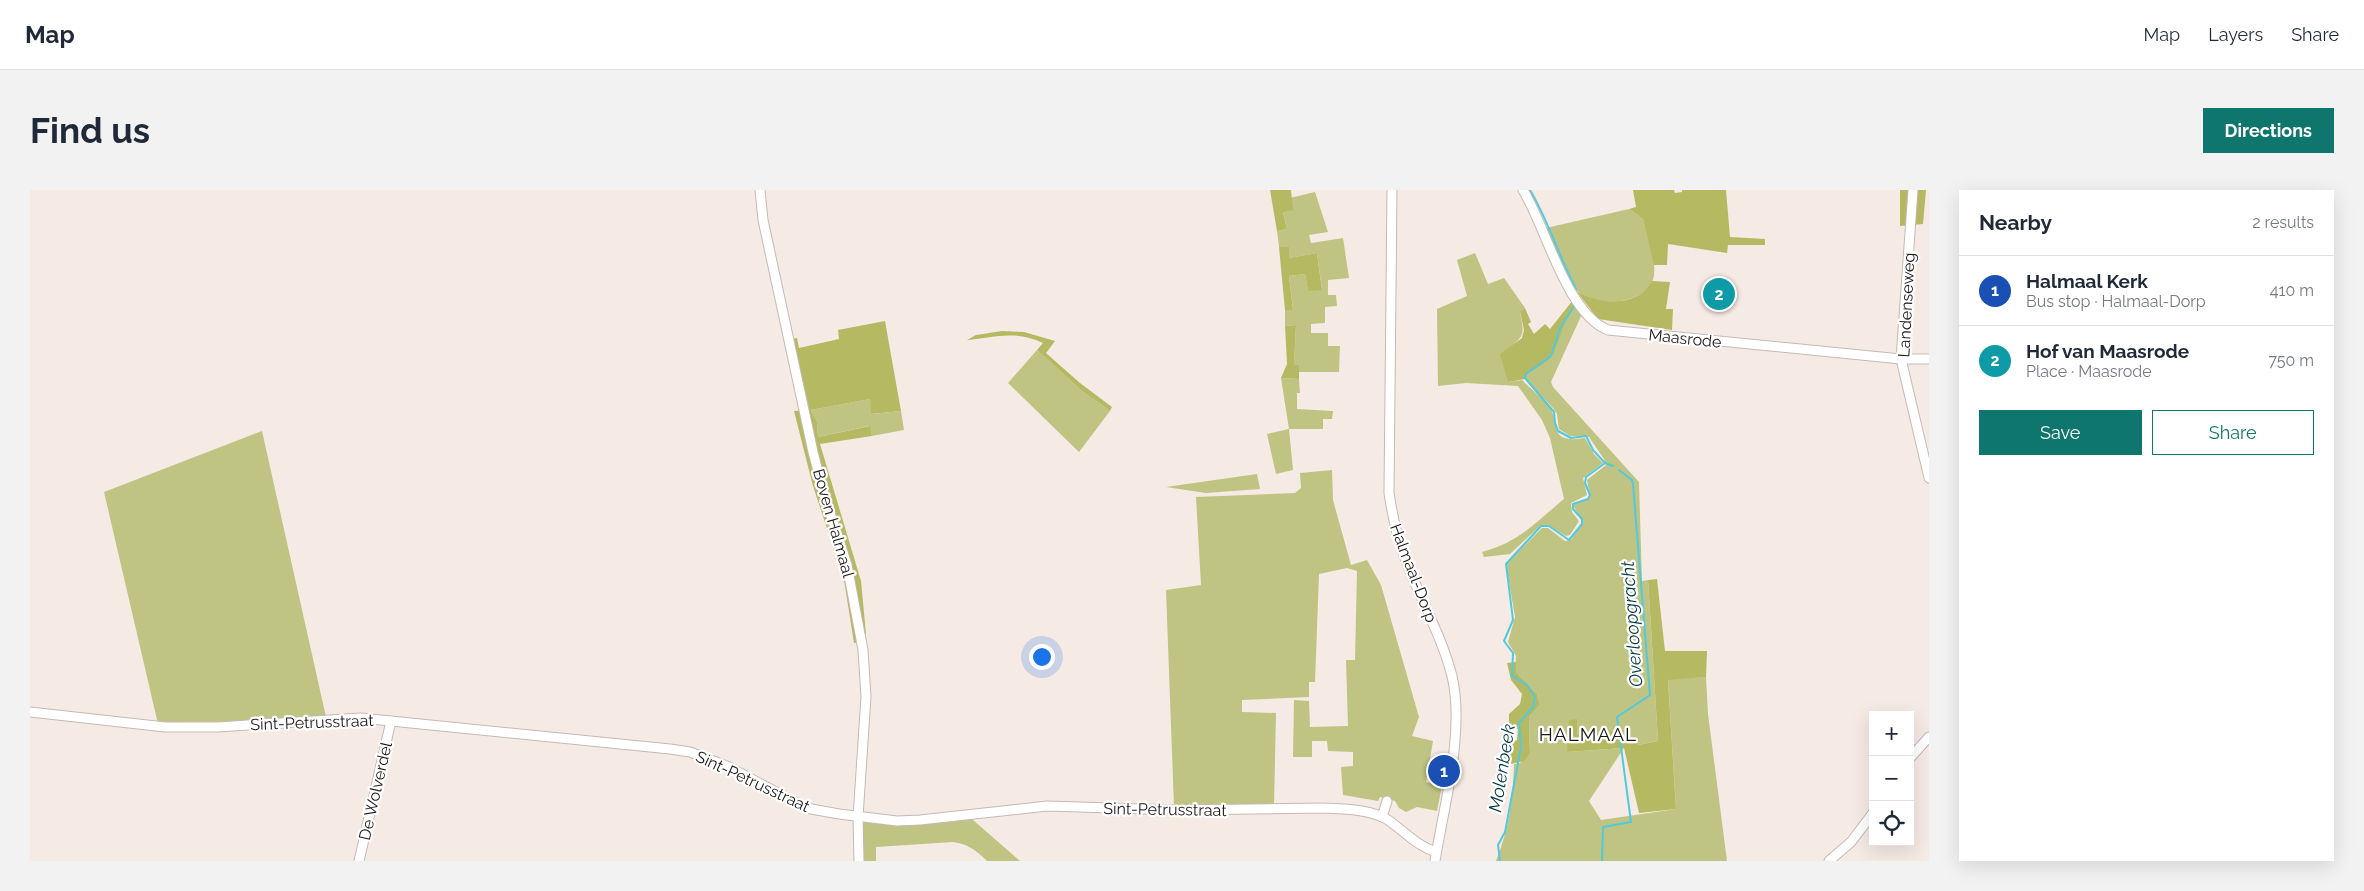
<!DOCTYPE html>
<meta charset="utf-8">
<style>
:root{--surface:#fff;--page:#f2f2f3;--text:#1f2937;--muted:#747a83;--line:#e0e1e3;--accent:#0f766e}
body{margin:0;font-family:Raleway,sans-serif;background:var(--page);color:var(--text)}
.controls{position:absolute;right:15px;bottom:15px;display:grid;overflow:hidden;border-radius:0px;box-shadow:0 5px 20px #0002}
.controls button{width:45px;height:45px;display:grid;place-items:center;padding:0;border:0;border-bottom:1px solid var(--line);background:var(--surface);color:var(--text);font:25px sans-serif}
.you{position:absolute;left:1011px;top:466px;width:18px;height:18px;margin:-12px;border:4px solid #fff;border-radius:50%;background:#1a73e8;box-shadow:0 0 0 8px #1a73e833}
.badge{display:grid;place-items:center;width:32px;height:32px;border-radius:50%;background:var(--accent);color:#fff;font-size:16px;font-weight:700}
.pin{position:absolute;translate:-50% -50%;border:2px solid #fff;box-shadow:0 1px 5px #0006}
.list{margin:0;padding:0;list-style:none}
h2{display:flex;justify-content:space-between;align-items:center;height:65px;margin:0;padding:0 20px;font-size:21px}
h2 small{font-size:16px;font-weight:400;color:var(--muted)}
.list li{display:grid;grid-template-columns:32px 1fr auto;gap:15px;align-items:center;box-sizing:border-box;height:70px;padding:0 20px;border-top:1px solid var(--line)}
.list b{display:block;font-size:19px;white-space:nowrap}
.list p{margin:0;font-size:16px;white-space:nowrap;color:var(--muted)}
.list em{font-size:16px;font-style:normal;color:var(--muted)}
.actions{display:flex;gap:10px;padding:15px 20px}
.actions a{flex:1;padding:11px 0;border:1px solid var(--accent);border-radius:0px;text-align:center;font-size:18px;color:var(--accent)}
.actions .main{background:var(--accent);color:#fff}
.icon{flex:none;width:28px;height:28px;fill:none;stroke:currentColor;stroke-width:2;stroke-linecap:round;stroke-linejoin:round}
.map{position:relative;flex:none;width:1899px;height:671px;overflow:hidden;border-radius:0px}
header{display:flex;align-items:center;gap:30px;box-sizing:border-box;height:70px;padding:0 25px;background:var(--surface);border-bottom:1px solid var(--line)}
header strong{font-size:24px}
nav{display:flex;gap:28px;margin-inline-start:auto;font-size:18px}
.intro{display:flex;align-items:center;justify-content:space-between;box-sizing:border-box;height:120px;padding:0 30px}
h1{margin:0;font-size:35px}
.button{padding:12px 22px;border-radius:0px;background:var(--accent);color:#fff;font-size:18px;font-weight:700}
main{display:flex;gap:30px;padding:0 30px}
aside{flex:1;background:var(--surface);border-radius:0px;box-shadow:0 5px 20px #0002}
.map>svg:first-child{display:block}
.green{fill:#bfc482}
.forest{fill:#b5ba62}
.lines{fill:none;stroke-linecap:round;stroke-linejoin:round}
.stream{stroke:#4fcae1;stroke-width:2}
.minor-casing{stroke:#c5b9b5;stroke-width:11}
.minor{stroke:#fff;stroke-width:9}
.labels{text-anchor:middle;stroke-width:4.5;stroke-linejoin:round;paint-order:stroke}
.street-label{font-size:16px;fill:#1c1817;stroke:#fff}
.water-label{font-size:18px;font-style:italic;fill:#003a43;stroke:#fff}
.quarter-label{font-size:19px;letter-spacing:1px;fill:#1c1817;stroke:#fff}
</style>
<header>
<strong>Map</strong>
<nav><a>Map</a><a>Layers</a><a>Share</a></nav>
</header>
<div class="intro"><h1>Find us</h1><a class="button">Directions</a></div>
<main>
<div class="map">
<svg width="1899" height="671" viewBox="0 0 1899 671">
<rect width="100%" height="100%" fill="#f6eae5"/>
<g class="green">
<path d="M 1285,2 L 1298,42 L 1279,45 L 1281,53 L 1313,48 L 1319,88 L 1298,90 L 1298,105 L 1306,105 L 1307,116 L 1295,117 L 1295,133 L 1281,134 L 1281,143 L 1298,143 L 1298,156 L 1310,156 L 1309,182 L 1269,182 L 1268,175 L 1264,175 L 1266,135 L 1255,136 L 1255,120 L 1263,119 L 1259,86 L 1275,84 L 1278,100 L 1292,99 L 1287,63 L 1259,68 L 1259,57 L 1249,57 L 1247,41 L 1257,39 L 1253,22 L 1260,8 Z"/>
<path d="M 1599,19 L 1613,29 C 1617,46 1626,67 1624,85 C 1621,114 1567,118 1549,103 C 1537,93 1523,54 1516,38 Z"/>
<path d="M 1445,63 L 1458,94 L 1474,88 L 1495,118 L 1490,121 C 1492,136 1497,144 1484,154 L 1478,192 L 1492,190 C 1501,199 1513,208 1520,218 C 1528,229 1521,248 1540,249 C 1545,250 1550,248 1555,248 L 1564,264 L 1573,273 L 1553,288 L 1557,305 L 1541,313 L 1542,322 L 1549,331 L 1540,345 L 1536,346 L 1518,335 L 1511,335 L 1480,364 L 1454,367 L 1452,362 C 1489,352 1505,333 1534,309 L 1520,248 L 1512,230 L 1488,196 L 1436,193 L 1408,196 L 1407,119 L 1437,106 L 1427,70 Z"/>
<path d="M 1546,115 L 1552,124 L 1521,192 L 1523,197 L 1609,292 L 1612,391 L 1618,390 L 1628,551 L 1608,555 L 1594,549 L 1592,540 L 1546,544 L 1547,529 L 1537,562 L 1594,558 L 1559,611 L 1571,630 L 1646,619 L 1638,489 L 1676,487 L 1678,524 L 1697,671 L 1466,671 C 1479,639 1483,608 1484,574 L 1490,573 L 1500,563 L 1499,527 L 1510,515 L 1507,504 L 1485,483 L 1486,466 L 1478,452 L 1485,427 L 1476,374 L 1512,338 L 1518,338 L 1535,351 L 1541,350 L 1552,332 L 1543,315 L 1560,308 L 1557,290 L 1576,275 L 1574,269 L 1559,247 L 1540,246 L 1529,239 L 1527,224 L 1523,218 L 1495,189 L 1496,185 L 1500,182 Z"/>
<path d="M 1007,160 L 1052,201 L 1080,221 L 1049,262 L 978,193 Z"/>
<path d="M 1251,188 L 1269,189 L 1270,203 L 1267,203 L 1267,219 L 1303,221 L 1302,229 L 1293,229 L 1293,239 L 1259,239 L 1263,280 L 1246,284 L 1237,244 L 1259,239 Z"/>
<path d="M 840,209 L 842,224 L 871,221 L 874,240 L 842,246 L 839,236 L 788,247 L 787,232 L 781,220 Z"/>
<path d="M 232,241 L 296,527 L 233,532 L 128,534 L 74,302 Z"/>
<path d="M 1302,280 L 1303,310 L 1321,375 L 1337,370 L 1351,395 L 1389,527 L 1382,546 L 1403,551 L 1396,592 L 1412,596 L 1407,621 L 1387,617 L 1376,622 L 1369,618 L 1365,611 L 1350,607 L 1348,611 L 1313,605 L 1311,577 L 1323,576 L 1323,562 L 1298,561 L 1297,551 L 1282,551 L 1282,567 L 1263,567 L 1264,510 L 1279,511 L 1280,537 L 1318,536 L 1316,470 L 1325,470 L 1327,381 L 1317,378 L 1289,384 L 1285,492 L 1279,492 L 1279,507 L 1212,510 L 1212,522 L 1246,523 L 1244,617 L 1144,617 L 1136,400 L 1171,395 L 1166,307 L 1265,303 L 1271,298 L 1270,283 Z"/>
<path d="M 1227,284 L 1230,299 L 1176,303 L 1136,297 Z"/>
<path d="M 935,628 L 943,630 L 990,671 L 957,671 C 946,660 938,654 923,652 L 846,657 L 846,671 L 830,671 L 831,633 L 835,632 L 888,633 Z"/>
</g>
<g class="forest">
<path d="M 1240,0 L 1261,0 L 1263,20 L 1253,22 L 1257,39 L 1247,41 Z"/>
<path d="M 1603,0 L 1644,0 L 1645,3 L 1652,2 L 1652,0 L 1696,0 L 1700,47 L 1735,49 L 1735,55 L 1698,55 L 1697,63 L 1638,54 L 1637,75 L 1624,75 L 1613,29 L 1599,19 L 1606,17 Z"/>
<path d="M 1870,0 L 1896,0 L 1893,34 L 1870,36 Z"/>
<path d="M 1249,57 L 1259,57 L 1259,68 L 1287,63 L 1292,100 L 1278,101 L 1275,84 L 1259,86 L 1263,120 L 1255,120 Z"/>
<path d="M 1622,91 L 1640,92 L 1636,119 L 1643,119 L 1642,140 L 1568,129 L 1547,102 C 1570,115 1609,117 1622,91 Z"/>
<path d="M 1543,110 L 1546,115 L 1536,130 L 1523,165 L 1516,172 L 1496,185 L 1495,189 L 1478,192 L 1470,164 L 1492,148 L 1494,140 L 1490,121 L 1495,118 L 1501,132 L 1498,134 L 1504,144 L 1515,134 L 1520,139 Z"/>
<path d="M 855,131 L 871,221 L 841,224 L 840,209 L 781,220 L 787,232 L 788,247 L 840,236 L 842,246 L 790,254 L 831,391 L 836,444 L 833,444 L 815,375 L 831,452 L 824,453 L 814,390 L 783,296 L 764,221 L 776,220 L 762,149 L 767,148 L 769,158 L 809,149 L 808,140 Z"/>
<path d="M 1266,135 L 1264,175 L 1269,175 L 1269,189 L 1251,188 L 1257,174 L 1255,136 Z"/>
<path d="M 972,141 L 994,142 L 1025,151 L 1016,163 L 1050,193 L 1082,217 L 1080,221 L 1052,201 L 1007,160 L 1013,153 C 986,140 965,147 937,150 L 946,145 Z"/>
<path d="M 1627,389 L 1635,461 L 1677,461 L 1676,487 L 1638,490 L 1646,619 L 1609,623 L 1594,558 L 1537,562 L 1539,530 L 1547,529 L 1547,544 L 1593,540 L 1594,549 L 1606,548 L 1608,555 L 1628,551 L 1618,390 Z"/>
<path d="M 1486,472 L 1486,483 L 1507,504 L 1510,515 L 1499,527 L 1500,563 L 1494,571 L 1481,574 C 1470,565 1472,565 1475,551 L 1483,552 L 1487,550 L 1488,539 L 1479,538 L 1479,524 L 1490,514 L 1492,504 L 1481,490 L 1477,473 Z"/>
</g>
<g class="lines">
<g class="stream">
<path d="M 1500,0 C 1519,32 1529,67 1546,99"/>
<path d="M 1575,273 L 1583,276"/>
<path d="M 1470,671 L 1468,655 L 1475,642 L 1491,557 L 1489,533 L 1503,517 L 1505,507 L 1497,495 L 1482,486 L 1483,463 L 1474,451 L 1483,430 L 1476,374 L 1511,336 L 1519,336 L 1539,350 L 1552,334 L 1552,329 L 1543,319 L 1543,314 L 1558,309 L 1560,305 L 1555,293 L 1556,287 L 1575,273 L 1563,260 L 1556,246 L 1541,248 L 1528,241 L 1525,233 L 1524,222 L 1495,188 L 1496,184 L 1521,166 L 1530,138 L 1545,115"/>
<path d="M 1572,671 L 1573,637 L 1601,632 L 1587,527 L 1620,505 L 1603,294 L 1602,290 L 1589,280"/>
</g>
<g class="minor-casing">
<g id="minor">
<path d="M 730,0 L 733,30 L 783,262 L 793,301 L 817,375 L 833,460 L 836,507 L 828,627 L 829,671"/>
<path d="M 1362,0 L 1359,303 C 1362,323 1366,343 1373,362 C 1387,404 1411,443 1422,486 C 1435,542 1414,615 1405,671"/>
<path d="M 1493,0 C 1516,37 1536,123 1578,140 L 1871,169 L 1899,169"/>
<path d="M 1883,0 L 1871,169 L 1899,288"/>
<path d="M 0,522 L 135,537 L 188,537 L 331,528 L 640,559 L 660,562 L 699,577 L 776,618 L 809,624 L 867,631 L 890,630 L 1017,616 L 1146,620 L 1293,618 C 1313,619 1341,619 1358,630 C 1374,641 1387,656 1406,662"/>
<path d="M 1880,568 L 1899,547"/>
<path d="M 1352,627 L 1357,611"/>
<path d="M 329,671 L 361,531"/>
<path d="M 1799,671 L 1821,652 L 1843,623"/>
</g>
</g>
<use href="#minor" class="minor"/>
</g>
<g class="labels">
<g class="street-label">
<text transform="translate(1876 115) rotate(-87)" y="6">Landenseweg</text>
<text transform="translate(1655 148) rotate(6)" y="6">Maasrode</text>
<text transform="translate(804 333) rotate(74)" y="6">Boven Halmaal</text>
<text transform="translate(1384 383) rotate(69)" y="6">Halmaal-Dorp</text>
<text transform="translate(282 532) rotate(-2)" y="6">Sint-Petrusstraat</text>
<text transform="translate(723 591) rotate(25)" y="6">Sint-Petrusstraat</text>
<text transform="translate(345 601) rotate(-77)" y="6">De Wolverdel</text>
<text transform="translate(1135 619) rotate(1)" y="6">Sint-Petrusstraat</text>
</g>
<g class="water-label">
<text transform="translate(1602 434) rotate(-94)" y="6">Overloopgracht</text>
<text transform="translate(1472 578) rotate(-81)" y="6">Molenbeek</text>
</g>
<g class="quarter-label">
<text x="1558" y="551">HALMAAL</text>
</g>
</g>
</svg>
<div class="controls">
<button>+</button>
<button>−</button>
<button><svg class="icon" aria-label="locate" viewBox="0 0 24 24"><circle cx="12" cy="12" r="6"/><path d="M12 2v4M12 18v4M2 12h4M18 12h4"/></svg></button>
</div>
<div class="you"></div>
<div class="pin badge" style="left:1414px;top:581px;background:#1a4fb4">1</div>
<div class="pin badge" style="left:1689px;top:104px;background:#0f9aa8">2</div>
</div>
<aside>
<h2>Nearby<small>2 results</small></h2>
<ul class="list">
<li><span class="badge" style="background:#1a4fb4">1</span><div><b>Halmaal Kerk</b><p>Bus stop · Halmaal-Dorp</p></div><em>410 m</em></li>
<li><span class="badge" style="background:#0f9aa8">2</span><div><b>Hof van Maasrode</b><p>Place · Maasrode</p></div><em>750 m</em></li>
</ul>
<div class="actions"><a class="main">Save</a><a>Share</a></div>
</aside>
</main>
